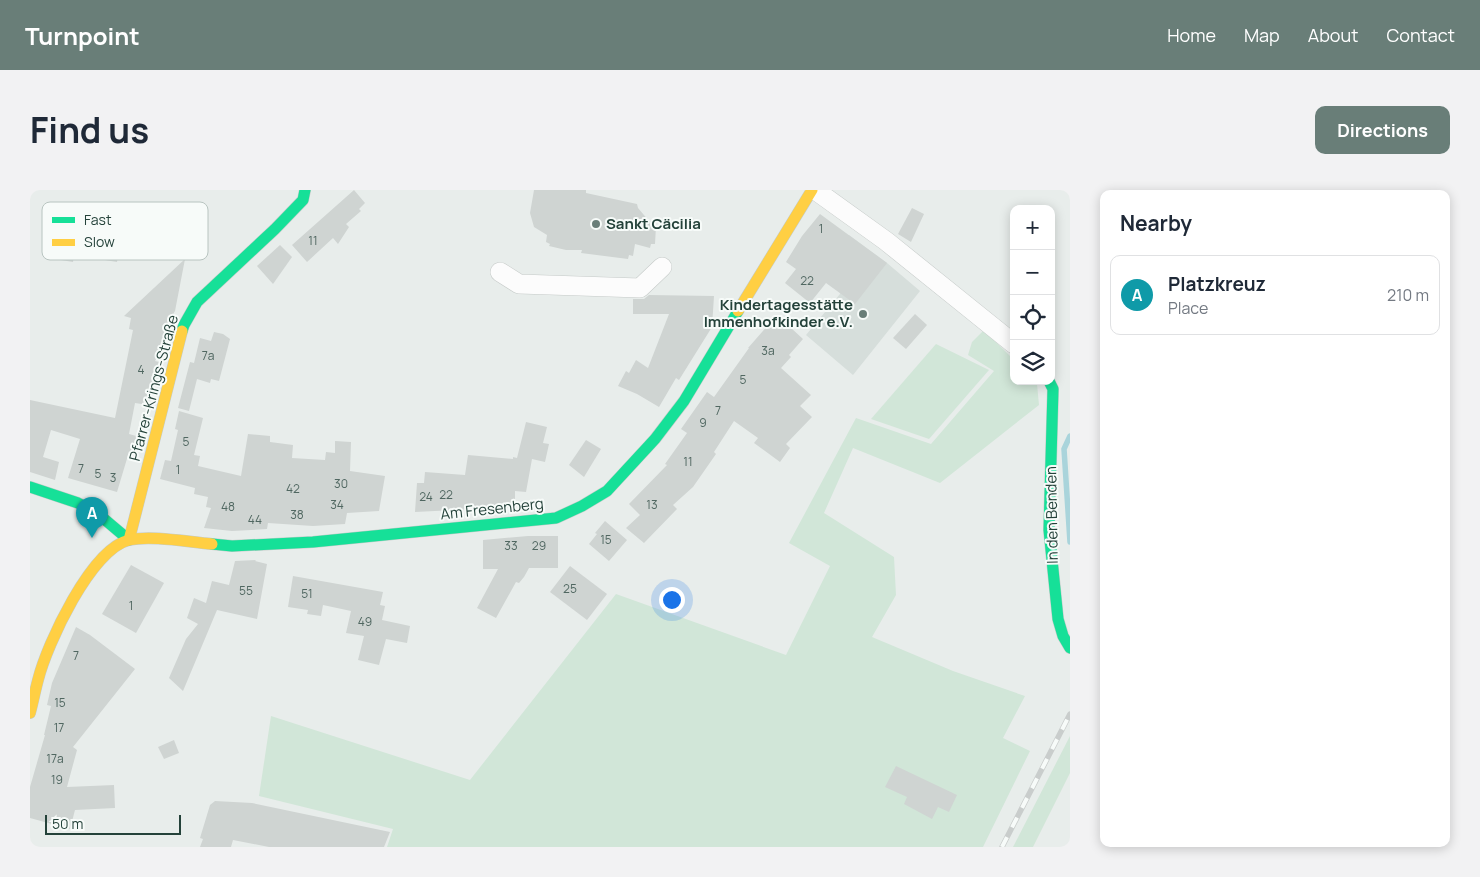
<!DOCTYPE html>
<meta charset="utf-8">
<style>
:root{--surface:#fff;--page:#f2f2f3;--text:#1f2937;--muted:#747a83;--line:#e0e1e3;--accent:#697e78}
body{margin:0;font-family:Manrope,sans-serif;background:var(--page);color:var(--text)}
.controls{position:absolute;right:15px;top:15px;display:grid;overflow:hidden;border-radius:10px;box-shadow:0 2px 12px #0003}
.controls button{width:45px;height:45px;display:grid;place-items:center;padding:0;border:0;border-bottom:1px solid var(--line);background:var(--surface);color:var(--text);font:25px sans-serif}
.scale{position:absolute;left:15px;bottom:12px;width:136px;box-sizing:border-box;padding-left:5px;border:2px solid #24423a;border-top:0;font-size:14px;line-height:18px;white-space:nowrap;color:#24423a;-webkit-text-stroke:4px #f7fbf9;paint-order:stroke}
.you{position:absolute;left:641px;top:409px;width:18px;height:18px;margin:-12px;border:4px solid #fff;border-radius:50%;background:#1a73e8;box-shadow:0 0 0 8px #1a73e833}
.badge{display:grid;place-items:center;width:32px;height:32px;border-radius:50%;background:var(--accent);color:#fff;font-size:16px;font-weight:700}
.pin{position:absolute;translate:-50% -41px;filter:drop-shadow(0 1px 2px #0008)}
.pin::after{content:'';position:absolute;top:26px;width:18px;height:15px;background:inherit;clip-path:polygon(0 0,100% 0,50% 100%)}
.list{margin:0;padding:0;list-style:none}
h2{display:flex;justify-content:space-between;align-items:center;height:65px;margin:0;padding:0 20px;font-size:21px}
h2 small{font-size:16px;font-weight:400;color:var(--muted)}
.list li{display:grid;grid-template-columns:32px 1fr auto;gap:15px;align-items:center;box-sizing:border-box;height:80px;margin:0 10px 10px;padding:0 10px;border:1px solid var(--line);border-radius:10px}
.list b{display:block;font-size:19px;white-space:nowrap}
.list p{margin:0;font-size:16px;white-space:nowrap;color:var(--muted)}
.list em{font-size:16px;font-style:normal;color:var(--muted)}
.icon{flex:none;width:28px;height:28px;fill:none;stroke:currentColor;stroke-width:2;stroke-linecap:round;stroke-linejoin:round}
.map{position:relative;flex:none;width:1040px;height:657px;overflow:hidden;border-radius:10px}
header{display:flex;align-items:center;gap:30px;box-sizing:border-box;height:70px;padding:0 25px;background:var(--accent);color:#fff}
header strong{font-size:24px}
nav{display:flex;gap:28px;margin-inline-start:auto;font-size:18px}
.intro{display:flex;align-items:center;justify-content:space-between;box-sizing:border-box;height:120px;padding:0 30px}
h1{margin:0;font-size:35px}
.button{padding:12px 22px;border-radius:10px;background:var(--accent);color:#fff;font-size:18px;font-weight:700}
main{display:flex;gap:30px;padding:0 30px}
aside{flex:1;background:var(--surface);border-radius:10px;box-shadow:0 2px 12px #0003}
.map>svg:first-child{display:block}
.built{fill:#d6dedb}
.green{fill:#d1e6d8}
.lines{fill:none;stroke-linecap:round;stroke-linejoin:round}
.stream{stroke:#a9d4db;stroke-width:5.5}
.building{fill:#cfd4d2}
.street-casing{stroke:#c5cac8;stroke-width:20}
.fast-casing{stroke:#c3cbc8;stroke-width:12}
.slow-casing{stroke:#c3cbc8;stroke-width:12}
.street{stroke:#fcfcfc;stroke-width:19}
.fast{stroke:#16e098;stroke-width:11}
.slow{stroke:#ffcf43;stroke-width:11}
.rail-casing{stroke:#c9cdcc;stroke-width:5.5}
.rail{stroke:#f7fbf9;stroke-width:4;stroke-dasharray:11;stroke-linecap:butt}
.poi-dot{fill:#697e78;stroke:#f7fbf9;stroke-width:2}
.labels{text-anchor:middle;stroke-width:4;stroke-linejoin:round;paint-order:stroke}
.number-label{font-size:12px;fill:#506761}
.poi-label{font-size:15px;font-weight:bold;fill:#24423a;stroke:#f7fbf9;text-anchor:start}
.street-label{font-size:15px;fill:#24423a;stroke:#f7fbf9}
.key{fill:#f7fbf9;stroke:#b8c4c0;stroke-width:1}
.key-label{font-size:14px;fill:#24423a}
</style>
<header>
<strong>Turnpoint</strong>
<nav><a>Home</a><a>Map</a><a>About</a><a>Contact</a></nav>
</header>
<div class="intro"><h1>Find us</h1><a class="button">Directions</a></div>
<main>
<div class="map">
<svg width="1040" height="657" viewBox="0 0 1040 657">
<rect width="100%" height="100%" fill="#e8edeb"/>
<path class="built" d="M 819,45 L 857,73 L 890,101 L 823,185 L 776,145 L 810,104 L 806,63 Z"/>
<g class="green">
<path d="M 954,140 L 984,170 L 984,191 L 1004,191 L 1007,194 L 1009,215 L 910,293 L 823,258 L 794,323 L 864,367 L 866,405 L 842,447 L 923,481 L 995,506 L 973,548 L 1000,561 L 953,657 L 357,657 L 363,639 L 229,606 L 241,526 L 440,590 L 586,404 L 756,465 L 800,376 L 759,353 L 826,228 L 901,254 L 964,181 L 938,165 L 942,152 Z"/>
<path d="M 906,154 L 959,180 L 899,249 L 841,229 Z"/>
<path d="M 1040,546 L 1040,583 L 1003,657 L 983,657 Z"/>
</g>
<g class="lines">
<path class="stream" d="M 1040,246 L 1034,259 L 1040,352"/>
</g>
<g class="building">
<path d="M 324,0 L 335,13 L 329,19 L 331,21 L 316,34 L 319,37 L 308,54 L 303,48 L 277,72 L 262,55 Z"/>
<path d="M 504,0 L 556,0 L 556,3 L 607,14 L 608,18 L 619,31 L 624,32 L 624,35 L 626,36 L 625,54 L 621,54 L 620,58 L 605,54 L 603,66 L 599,65 L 598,69 L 551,63 L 552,60 L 536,60 L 519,56 L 520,54 L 516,52 L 517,45 L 504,37 L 500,23 Z"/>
<path d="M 882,18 L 894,24 L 881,52 L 868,44 Z"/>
<path d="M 34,23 L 93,34 L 87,72 L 44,65 L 43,72 L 25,69 Z"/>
<path d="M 790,24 L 857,73 L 825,114 L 796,93 L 780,113 L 755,93 L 766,79 L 756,72 L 772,46 Z"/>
<path d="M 250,55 L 262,67 L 243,94 L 227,76 Z"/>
<path d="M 155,69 L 145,121 L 139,131 L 134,153 L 125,171 L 129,172 L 118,215 L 105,213 L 99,244 L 110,247 L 106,264 L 99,262 L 87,302 L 38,288 L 50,249 L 21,240 L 13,267 L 29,272 L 25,290 L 0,282 L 0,210 L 85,228 L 103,140 L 99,139 L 101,128 L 94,126 Z"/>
<path d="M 619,105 L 684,106 L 682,137 L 649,190 L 646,188 L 629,217 L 607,204 L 588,196 L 596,181 L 599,183 L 606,170 L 618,178 L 639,124 L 603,124 L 603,109 L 614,109 Z"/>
<path d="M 885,124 L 897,135 L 876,159 L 863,148 Z"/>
<path d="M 747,125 L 773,149 L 759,165 L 761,167 L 751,178 L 781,205 L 770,216 L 782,227 L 756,254 L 760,258 L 750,272 L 724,253 L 728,248 L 704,231 L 684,262 L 686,264 L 663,297 L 643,315 L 647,319 L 614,353 L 596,338 L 610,325 L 599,314 L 637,275 L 635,274 L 657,243 L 651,239 L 677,202 L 684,207 L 719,158 L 718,158 Z"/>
<path d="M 184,142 L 193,144 L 200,149 L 189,191 L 181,189 L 180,193 L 167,189 L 159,221 L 148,218 L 160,172 L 164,173 L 170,148 L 181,151 Z"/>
<path d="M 149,221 L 173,228 L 164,265 L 170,266 L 168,276 L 211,286 L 218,244 L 240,246 L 240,252 L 263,255 L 262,268 L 295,270 L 296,262 L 305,263 L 305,251 L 321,252 L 320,281 L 355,286 L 349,321 L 317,323 L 315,334 L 283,336 L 238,333 L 237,339 L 202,341 L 174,338 L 181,318 L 176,317 L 178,307 L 164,304 L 165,298 L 130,289 L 135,270 L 141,271 L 148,240 L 145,239 Z"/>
<path d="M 496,232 L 517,237 L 513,253 L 519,254 L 515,272 L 502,269 L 496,302 L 485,301 L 485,317 L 385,322 L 387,293 L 394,293 L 395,282 L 435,285 L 438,265 L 483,269 L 483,267 L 487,268 Z"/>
<path d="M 556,250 L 571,259 L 554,287 L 539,275 Z"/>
<path d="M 575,331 L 597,350 L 579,371 L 559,354 L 567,344 L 565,343 Z"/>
<path d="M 498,346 L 528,346 L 528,378 L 499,378 L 494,387 L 489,393 L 486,392 L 466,428 L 447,418 L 468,379 L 453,379 L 453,350 Z"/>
<path d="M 226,370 L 225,371 L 237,374 L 227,429 L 187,420 L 153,501 L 139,488 L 156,449 L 168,434 L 157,428 L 164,408 L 176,413 L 182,391 L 199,395 L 205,371 Z"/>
<path d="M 101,375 L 134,393 L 106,443 L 72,424 Z"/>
<path d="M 540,376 L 577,404 L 557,430 L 520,402 Z"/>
<path d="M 263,386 L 353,402 L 350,415 L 355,416 L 352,430 L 380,436 L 377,453 L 356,449 L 349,475 L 328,470 L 334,446 L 316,443 L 321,421 L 293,415 L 291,426 L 277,424 L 278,420 L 258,417 Z"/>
<path d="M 46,437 L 60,445 L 105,479 L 43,557 L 47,560 L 37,597 L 84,595 L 85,618 L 45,620 L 40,639 L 0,628 L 0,597 L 15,545 L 14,545 L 21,516 L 17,515 L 22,493 Z"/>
<path d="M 144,550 L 149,563 L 134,569 L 128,557 Z"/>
<path d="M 866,576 L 927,605 L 919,622 L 908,617 L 902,629 L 874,614 L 877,607 L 855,597 Z"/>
<path d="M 185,611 L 222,613 L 360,642 L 354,657 L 239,657 L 203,650 L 201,657 L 170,657 L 173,649 L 170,648 L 180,615 Z"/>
</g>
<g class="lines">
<g class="street-casing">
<g id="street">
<path d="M 785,0 L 856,51 L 984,154"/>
<path d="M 470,82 L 489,94 L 610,98 L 632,77"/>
</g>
</g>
<g class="fast-casing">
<g id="fast">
<path d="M 152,141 L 154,135 L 167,112 L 245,39 L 273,10 L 275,0"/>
<path d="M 1019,191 L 1023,199 L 1019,340 L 1028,429 L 1033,446 L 1040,458"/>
<path d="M 0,297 L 48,313 L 67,323 L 99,350"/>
<path d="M 182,354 L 202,356 L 283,352 L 526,328 L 552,316 L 577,301 L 625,249 L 654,211 L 708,121"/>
</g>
</g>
<g class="slow-casing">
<g id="slow">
<path d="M 708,121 L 782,0"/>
<path d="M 99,350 L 152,141"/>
<path d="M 0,523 C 3,512 5,501 8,490 C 17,454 61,359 99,350 C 121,345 158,352 182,354"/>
</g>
</g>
<use href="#street" class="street"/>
<use href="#fast" class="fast"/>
<use href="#slow" class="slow"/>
<g class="rail-casing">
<path id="rail" d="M 972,657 L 1040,524"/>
</g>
<use href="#rail" class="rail"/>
</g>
<g class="poi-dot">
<circle cx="566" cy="34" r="5"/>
<circle cx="833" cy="124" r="5"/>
</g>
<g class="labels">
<g class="number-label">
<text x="791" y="43">1</text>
<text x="283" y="55">11</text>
<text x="777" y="95">22</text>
<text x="738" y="165">3a</text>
<text x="178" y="170">7a</text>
<text x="111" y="184">4</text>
<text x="713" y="194">5</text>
<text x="688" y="225">7</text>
<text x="673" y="237">9</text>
<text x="156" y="256">5</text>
<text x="658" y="276">11</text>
<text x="51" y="283">7</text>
<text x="148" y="284">1</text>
<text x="68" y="288">5</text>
<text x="83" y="292">3</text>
<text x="311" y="298">30</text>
<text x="263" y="303">42</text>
<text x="416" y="309">22</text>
<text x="396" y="311">24</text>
<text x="307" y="319">34</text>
<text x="622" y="319">13</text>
<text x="198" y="321">48</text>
<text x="267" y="329">38</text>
<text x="225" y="334">44</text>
<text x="576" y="354">15</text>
<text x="481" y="360">33</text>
<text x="509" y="360">29</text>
<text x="540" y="403">25</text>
<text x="216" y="405">55</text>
<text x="277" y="408">51</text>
<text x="101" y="420">1</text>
<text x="335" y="436">49</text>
<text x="46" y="470">7</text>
<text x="30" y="517">15</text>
<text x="29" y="542">17</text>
<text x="25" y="573">17a</text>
<text x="27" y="594">19</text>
</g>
<g class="poi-label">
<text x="576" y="39">Sankt Cäcilia</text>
<text x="823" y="120" text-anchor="end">Kindertagesstätte<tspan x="823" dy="17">Immenhofkinder e.V.</tspan></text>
</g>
<g class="street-label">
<text transform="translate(124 198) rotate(-75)" y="5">Pfarrer-Krings-Straße</text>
<text transform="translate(462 319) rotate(-6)" y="5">Am Fresenberg</text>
<text transform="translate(1022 325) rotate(-91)" y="5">In den Benden</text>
</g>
</g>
<rect x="12" y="12" width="166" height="58" rx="8" class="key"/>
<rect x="22" y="27" width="23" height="6" fill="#16e098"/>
<rect x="22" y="49" width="23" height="7" fill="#ffcf43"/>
<g class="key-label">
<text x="54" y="35">Fast</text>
<text x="54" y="57">Slow</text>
</g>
</svg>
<div class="controls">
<button>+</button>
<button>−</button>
<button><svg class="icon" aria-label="locate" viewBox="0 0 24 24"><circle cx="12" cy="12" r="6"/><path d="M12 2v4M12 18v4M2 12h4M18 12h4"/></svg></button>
<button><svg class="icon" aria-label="layers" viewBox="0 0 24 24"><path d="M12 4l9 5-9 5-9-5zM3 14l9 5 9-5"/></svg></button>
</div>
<div class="scale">50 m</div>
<div class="you"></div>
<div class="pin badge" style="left:62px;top:348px;background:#0f9aa8">A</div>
</div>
<aside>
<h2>Nearby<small></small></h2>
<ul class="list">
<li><span class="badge" style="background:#0f9aa8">A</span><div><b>Platzkreuz</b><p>Place</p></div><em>210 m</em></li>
</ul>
</aside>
</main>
